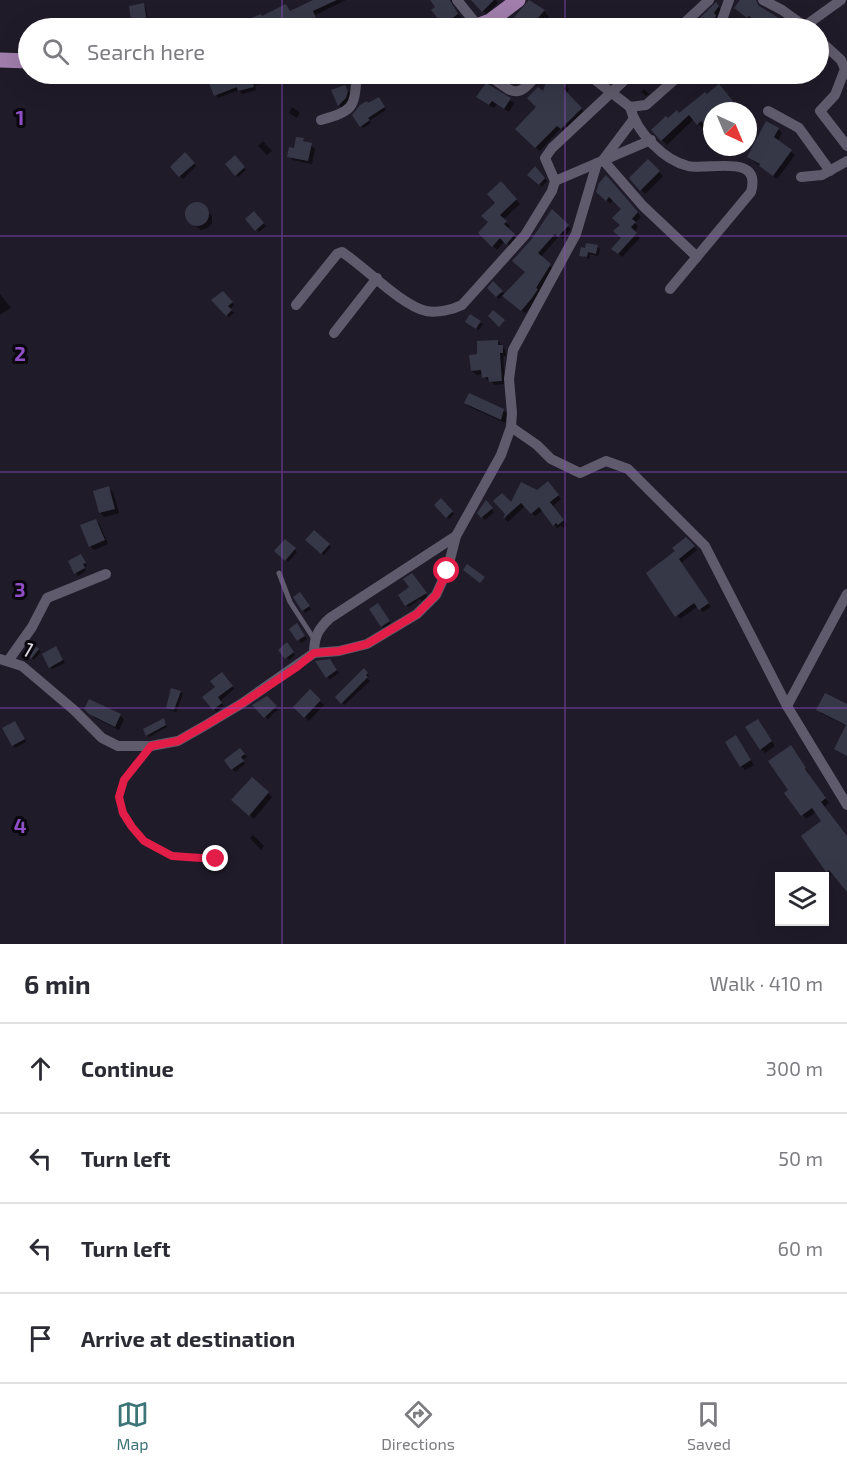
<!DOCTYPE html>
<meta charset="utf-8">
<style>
:root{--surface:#fff;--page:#f7f7f7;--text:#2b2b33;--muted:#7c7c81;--line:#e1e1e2;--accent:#3d7477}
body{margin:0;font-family:"Exo 2",sans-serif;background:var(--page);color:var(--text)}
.controls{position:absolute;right:18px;bottom:18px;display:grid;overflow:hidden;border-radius:0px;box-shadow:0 6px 24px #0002}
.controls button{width:54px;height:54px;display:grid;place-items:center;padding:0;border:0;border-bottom:2px solid var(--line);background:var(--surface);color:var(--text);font:30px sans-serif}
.compass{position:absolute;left:703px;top:102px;width:54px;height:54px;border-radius:50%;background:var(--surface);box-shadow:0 6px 24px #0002;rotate:136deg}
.stop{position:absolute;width:18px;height:18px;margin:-14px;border:4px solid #e11d48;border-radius:50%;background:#fff}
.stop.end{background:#e11d48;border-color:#fff;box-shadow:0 2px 6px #0008}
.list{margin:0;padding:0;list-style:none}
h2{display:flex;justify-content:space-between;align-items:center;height:78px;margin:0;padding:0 24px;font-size:26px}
h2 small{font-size:20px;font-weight:400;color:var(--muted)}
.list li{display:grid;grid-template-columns:39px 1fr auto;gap:18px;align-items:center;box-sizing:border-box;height:90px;padding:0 24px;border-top:2px solid var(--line)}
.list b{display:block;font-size:22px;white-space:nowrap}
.list em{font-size:20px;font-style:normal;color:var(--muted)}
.icon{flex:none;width:33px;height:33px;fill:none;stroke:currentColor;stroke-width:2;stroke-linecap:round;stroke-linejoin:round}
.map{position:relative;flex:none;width:847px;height:944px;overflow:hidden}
.search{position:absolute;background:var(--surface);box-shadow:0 6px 24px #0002;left:18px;right:18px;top:18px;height:66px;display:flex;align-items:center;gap:15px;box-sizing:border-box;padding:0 21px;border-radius:33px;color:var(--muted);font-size:22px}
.sheet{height:438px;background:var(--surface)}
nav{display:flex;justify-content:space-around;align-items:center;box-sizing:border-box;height:84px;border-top:2px solid var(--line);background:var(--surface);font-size:16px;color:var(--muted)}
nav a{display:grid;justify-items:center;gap:3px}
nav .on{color:var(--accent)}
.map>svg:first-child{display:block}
.shadow{fill:#0007}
.building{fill:#363848}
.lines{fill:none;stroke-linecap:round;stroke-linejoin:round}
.lane{stroke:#605b6c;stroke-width:5}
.street{stroke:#605b6c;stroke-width:10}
.primary{stroke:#a17eac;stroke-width:15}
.route{stroke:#e11d48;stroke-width:8}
.grid{fill:none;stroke:#8e4ec6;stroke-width:1.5;stroke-opacity:0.55}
.labels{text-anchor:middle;stroke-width:6;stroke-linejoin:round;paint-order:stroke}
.street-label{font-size:21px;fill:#dbd8e1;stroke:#09070d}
.grid-label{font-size:20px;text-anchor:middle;font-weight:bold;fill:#8e4ec6;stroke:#09070d;stroke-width:6;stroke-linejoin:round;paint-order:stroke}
</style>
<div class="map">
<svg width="847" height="944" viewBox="0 0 847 944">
<rect width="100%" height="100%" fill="#201b29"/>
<g class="shadow">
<path d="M 317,0 L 346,0 L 315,15 L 318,21 L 298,28 L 238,28 L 236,25 L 262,17 L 286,5 L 291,12 Z"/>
<path d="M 434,0 L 451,0 L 455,10 L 461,18 L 448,28 L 433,10 L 438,7 Z"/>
<path d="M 473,0 L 496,0 L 498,3 L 486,14 Z"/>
<path d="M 742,0 L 755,0 L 761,9 L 791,28 L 764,28 L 753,18 L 751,21 L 740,11 Z"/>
<path d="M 716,4 L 722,11 L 716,28 L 708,28 L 700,20 Z"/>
<path d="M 144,5 L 146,8 L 149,28 L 107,28 L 106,27 L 113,25 L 116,28 L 133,24 Z"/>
<path d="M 544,11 L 549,17 L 544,23 L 550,28 L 517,28 L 514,25 Z"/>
<path d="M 222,74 L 226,79 L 239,74 L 270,74 L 271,82 L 255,85 L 256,90 L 242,94 L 239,90 L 218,98 L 209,79 Z"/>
<path d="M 508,74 L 536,74 L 523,86 Z"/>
<path d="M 663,74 L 673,74 L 668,78 Z"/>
<path d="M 565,84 L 569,88 L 567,95 L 584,112 L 565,132 L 561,128 L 540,151 L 517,129 L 538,107 L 543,94 Z"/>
<path d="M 486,85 L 514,103 L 509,112 L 497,104 L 494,108 L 482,101 Z"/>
<path d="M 345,87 L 350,94 L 348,101 L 341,108 L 333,91 Z"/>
<path d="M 644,89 L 649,94 L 646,96 L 641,92 Z"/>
<path d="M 705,94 L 741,111 L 712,111 L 712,130 L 707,126 L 703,129 L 694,119 L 667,145 L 653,131 L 679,115 Z"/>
<path d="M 381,101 L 386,110 L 369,121 L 371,123 L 363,128 L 361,126 L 369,105 Z"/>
<path d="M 292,107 L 300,113 L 297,118 L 289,113 Z"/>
<path d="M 778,129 L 782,133 L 778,141 L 795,155 L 777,179 L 748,157 Z"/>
<path d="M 303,140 L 315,149 L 312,164 L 293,160 L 289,156 Z"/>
<path d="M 263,141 L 272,151 L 267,155 L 258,146 Z"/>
<path d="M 185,154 L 196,166 L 183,179 L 172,167 Z"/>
<path d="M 235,157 L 246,170 L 238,177 L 227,165 Z"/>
<path d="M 648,161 L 663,176 L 645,194 L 631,178 Z"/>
<path d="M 535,169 L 547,181 L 542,187 L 530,175 Z"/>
<path d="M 610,181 L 641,217 L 635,223 L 638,227 L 634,232 L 640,238 L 622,257 L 613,249 L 623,238 L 623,209 L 614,200 L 610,203 L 598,192 Z"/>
<path d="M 501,183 L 520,204 L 503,220 L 510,226 L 507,229 L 518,240 L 511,248 L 505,241 L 497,250 L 480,233 L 490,222 Z"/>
<path d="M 194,204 L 200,204 L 212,216 L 212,223 L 208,228 L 201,230 L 189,221 L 187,211 Z"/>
<path d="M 552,211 L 571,229 L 563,239 L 559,236 L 541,257 L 553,269 L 536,302 L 525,313 L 503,295 L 499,299 L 489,288 L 494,283 L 505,295 L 526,272 L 532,241 Z"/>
<path d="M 254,213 L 266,226 L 259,232 L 247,219 Z"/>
<path d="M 597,247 L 600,249 L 598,256 L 590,254 L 589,259 L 581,255 Z"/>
<path d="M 223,293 L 234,305 L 230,309 L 234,313 L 229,317 L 213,300 Z"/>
<path d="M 0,294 L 11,308 L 0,315 Z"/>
<path d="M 471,316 L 483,324 L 479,330 L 470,324 Z"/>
<path d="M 498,341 L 506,351 L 506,356 L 503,356 L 505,384 L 495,385 L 490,381 L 488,381 L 483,374 L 477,375 L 472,371 Z"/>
<path d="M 466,403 L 503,410 L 507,414 L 505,423 L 470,407 Z"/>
<path d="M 552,487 L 561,499 L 553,506 L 567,525 L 563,528 L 561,526 L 557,528 L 543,510 L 535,516 L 525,506 L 508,522 L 505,519 L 511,505 L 537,492 Z"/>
<path d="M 108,488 L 113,492 L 119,513 L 105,517 L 100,513 Z"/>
<path d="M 441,500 L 454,514 L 449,519 L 436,505 Z"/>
<path d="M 486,502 L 494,512 L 485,520 L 479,513 Z"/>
<path d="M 96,520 L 100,525 L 108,544 L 94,550 L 90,546 Z"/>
<path d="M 314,532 L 331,547 L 324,555 L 307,540 Z"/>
<path d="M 686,539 L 697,550 L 681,563 L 711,607 L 703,612 L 698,606 L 680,619 L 648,573 L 677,552 Z"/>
<path d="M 285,541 L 297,552 L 288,562 L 276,551 Z"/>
<path d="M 83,559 L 87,566 L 84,567 L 86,571 L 78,576 L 70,561 Z"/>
<path d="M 414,578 L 428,597 L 422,601 L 420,599 L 409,607 L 406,605 Z"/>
<path d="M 302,596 L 311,609 L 305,613 L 295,597 Z"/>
<path d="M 381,608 L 391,624 L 384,628 L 382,626 Z"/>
<path d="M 299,628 L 307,639 L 301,643 L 291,629 Z"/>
<path d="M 31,644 L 41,652 L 34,660 L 25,652 Z"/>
<path d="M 289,647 L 295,655 L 289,660 L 280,650 Z"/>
<path d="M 56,648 L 65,663 L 52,669 L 50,667 Z"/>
<path d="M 332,664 L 339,673 L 330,679 L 327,677 Z"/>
<path d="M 364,670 L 369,676 L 367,678 L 370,681 L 344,705 L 337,697 Z"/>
<path d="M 224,676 L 234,689 L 220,701 L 224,706 L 216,712 L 214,709 L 217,687 Z"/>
<path d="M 181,692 L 183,694 L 176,712 L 170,710 L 168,707 Z"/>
<path d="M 310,692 L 324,705 L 309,721 L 295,707 Z"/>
<path d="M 267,697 L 278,709 L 268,719 L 255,705 Z"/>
<path d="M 847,706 L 847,726 L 822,714 L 818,710 Z"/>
<path d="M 86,709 L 120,715 L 124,720 L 119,730 L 95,718 Z"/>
<path d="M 165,722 L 167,727 L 149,737 L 147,735 Z"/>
<path d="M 17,725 L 26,742 L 15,748 L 13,745 Z"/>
<path d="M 761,725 L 775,746 L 765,753 L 761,749 Z"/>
<path d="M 736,737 L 754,765 L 745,770 L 741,766 Z"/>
<path d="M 794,751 L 809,773 L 808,774 L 829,803 L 824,807 L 847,837 L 847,890 L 834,873 L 832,875 L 815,855 L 823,821 L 816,812 L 806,819 L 786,793 L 790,790 Z"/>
<path d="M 243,752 L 247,757 L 242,760 L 245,764 L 235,772 L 226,760 Z"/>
<path d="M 252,779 L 272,797 L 254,819 L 237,804 Z"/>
<path d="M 253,835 L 264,846 L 261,850 L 250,838 Z"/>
</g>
<g class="building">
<path d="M 313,0 L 337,0 L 313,11 L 316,18 L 288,28 L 224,28 L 261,14 L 262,16 L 286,4 L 290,11 Z"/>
<path d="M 430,0 L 450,0 L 458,14 L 443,25 L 431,10 L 435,7 Z"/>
<path d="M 471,0 L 494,0 L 482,12 Z"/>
<path d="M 529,0 L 545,10 L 538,18 L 546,23 L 542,28 L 517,28 L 512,26 L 514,23 L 511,21 Z"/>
<path d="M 740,0 L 756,0 L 759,6 L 790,25 L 787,28 L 762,28 L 749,16 L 747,18 L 734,8 Z"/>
<path d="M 716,2 L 719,6 L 714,13 L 716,15 L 712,28 L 706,28 L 698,20 Z"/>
<path d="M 144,3 L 148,28 L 132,28 L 129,6 Z"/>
<path d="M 219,74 L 223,74 L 225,78 L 239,74 L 281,74 L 281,78 L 253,82 L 254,87 L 238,91 L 237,87 L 214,96 L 207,78 Z"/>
<path d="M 505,74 L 528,74 L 518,83 Z"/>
<path d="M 548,76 L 566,83 L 564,89 L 582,108 L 561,129 L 557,126 L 535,148 L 515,129 L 536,107 L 527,98 L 538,87 L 543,91 Z"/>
<path d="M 486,83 L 511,98 L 504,109 L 492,101 L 489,105 L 476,97 Z"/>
<path d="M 719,84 L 741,111 L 712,111 L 712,121 L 706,126 L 701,121 L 697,125 L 689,115 L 661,141 L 651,130 L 666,116 L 668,118 L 677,110 L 679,113 L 705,92 L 707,94 Z"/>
<path d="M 345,85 L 348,91 L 346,98 L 338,106 L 331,90 Z"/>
<path d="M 379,97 L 385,107 L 368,118 L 370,120 L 360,127 L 352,115 L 360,105 L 367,101 L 368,103 Z"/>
<path d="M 766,121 L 779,128 L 774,137 L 792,150 L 773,176 L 759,166 L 760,164 L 747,157 Z"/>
<path d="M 296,137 L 304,138 L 303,141 L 312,143 L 308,161 L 287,157 L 289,147 L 294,148 Z"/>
<path d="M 185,152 L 195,163 L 179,177 L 170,167 Z"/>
<path d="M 235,155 L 245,167 L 235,176 L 225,164 Z"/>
<path d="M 648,159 L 660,171 L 640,191 L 629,178 Z"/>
<path d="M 535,166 L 545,178 L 539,185 L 527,175 Z"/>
<path d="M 606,175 L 638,212 L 632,219 L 636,222 L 631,227 L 637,233 L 618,254 L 611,249 L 621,238 L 613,231 L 620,225 L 612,218 L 621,209 L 609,197 L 606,201 L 596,192 L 599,183 Z"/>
<path d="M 501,181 L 517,199 L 500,215 L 507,221 L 504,224 L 515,234 L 506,245 L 500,238 L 492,247 L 478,233 L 488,222 L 481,216 L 495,203 L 487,194 Z"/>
<circle cx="197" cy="214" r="12"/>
<path d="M 552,209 L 569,225 L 558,237 L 555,234 L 538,253 L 551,264 L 536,288 L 538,289 L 532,298 L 521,311 L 502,296 L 525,272 L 512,261 L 531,240 Z"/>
<path d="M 254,211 L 264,223 L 255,231 L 245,219 Z"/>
<path d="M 586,243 L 598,245 L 596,254 L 588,252 L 587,257 L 579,256 L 581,247 L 585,248 Z"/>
<path d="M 493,281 L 503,291 L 496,297 L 487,288 Z"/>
<path d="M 223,291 L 233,302 L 228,306 L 232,310 L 226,316 L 211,300 Z"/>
<path d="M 493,310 L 505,320 L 499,327 L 488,316 Z"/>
<path d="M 470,314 L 481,321 L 476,329 L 465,322 Z"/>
<path d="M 498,340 L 498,345 L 503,345 L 503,353 L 500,353 L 502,381 L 489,382 L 488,377 L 482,378 L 481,370 L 471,371 L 469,355 L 477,354 L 477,341 Z"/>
<path d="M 469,393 L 504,409 L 501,420 L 464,403 Z"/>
<path d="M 548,481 L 559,495 L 550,502 L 564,520 L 558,525 L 556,523 L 553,526 L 539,507 L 531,514 L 521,503 L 503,519 L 505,514 L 493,501 L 502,493 L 511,502 L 521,482 L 537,490 Z"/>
<path d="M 109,486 L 115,509 L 99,513 L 93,491 Z"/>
<path d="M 441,498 L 453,511 L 446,518 L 434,505 Z"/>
<path d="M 486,500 L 493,508 L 481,518 L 477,513 Z"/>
<path d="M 96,519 L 105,540 L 89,547 L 80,525 Z"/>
<path d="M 314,530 L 330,544 L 321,554 L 305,540 Z"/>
<path d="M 686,537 L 695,546 L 679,559 L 709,603 L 699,610 L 694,603 L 675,617 L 646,573 L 675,551 L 672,548 Z"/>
<path d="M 285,539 L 296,548 L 285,561 L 274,551 Z"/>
<path d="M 81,554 L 86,563 L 83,564 L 85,568 L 74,574 L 68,561 Z"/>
<path d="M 467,564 L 485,577 L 480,583 L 463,570 Z"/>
<path d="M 412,573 L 427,593 L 405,606 L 398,595 L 409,587 L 403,579 Z"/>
<path d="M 300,592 L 310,606 L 302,611 L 293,597 Z"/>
<path d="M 378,603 L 390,621 L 381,627 L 369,609 Z"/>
<path d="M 297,623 L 305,636 L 297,641 L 289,629 Z"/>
<path d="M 31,642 L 39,649 L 31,659 L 23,652 Z"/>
<path d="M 287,642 L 294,652 L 285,659 L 278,650 Z"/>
<path d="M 56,646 L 63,660 L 49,668 L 42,654 Z"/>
<path d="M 330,659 L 337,670 L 326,678 L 315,661 Z"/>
<path d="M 364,668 L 368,673 L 366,675 L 368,677 L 341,704 L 335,697 Z"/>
<path d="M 222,672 L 233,686 L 218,697 L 222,703 L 213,710 L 202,697 L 215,687 L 210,681 Z"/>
<path d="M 171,688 L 181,691 L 174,710 L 166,708 Z"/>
<path d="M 310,689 L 321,700 L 304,718 L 293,707 Z"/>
<path d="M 825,693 L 847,704 L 847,756 L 834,749 L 846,725 L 816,710 Z"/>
<path d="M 267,696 L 277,706 L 264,718 L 252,705 Z"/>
<path d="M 89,699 L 121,714 L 115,727 L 89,714 L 84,709 Z"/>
<path d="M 164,718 L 166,725 L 146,736 L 143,729 Z"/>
<path d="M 758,719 L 772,741 L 760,750 L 745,727 Z"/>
<path d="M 15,721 L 25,739 L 12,746 L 2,728 Z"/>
<path d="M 736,735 L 751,760 L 740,767 L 725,742 Z"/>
<path d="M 791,745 L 806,768 L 805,769 L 826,798 L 821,802 L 847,836 L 847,892 L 829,870 L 826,872 L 801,836 L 821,821 L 812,808 L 801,816 L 784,793 L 788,790 L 768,761 Z"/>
<path d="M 240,748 L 245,754 L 241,757 L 244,761 L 231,770 L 224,760 Z"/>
<path d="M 252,777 L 269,792 L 249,816 L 231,800 Z"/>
</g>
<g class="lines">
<g class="lane">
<path d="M 279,573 L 290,602 L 314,639"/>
<path d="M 150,748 C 140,760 125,773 120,789 C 117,800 122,811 127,820 C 150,858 177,856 216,859"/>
</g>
<g class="street">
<path d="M 457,0 L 478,26"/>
<path d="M 763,0 L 782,10 L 807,28"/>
<path d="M 624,28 L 639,25 L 646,28"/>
<path d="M 679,28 L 709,0"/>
<path d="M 719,28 L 729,0"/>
<path d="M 802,28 L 841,0"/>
<path d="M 818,39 L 841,60 L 845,69 L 835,95 L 820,111 L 847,146"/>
<path d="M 487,74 C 514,93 515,101 538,74"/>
<path d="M 573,74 L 594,79 L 630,107 L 646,105 L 681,74"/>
<path d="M 630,107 C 636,131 663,160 688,166 C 708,171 762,152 751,192 L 670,289"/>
<path d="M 768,111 L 799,128 L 830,171"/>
<path d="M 321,120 C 355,110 354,108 357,74"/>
<path d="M 633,120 L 603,160 L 643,206 L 697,257"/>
<path d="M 801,177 L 822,175 L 847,161"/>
<path d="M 555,181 L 651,140"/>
<path d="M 296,305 L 337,254 L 342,252 C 365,267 401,305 426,311 C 437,313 452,310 462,305 L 525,235 L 552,191 L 555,181 L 545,158 L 552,148 L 631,74"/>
<path d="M 334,333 L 377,278"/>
<path d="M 511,427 L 537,445 L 551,459 L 580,473 L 606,461 L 628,469 L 705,546 L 787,706"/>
<path d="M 847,594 L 787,706 L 847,805"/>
<path d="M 314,653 L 339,651 L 367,644 L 417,614 L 436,595 L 447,571 L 456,536 L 501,455 L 511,427 L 512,413 L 509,379 L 513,350 L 576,234 L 597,163"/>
<path d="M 0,659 L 22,666 L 74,710 L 102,738 L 118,746 L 151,746 L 178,741 L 206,725 L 241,704 L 314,653 C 314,637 318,629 330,618 L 456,536"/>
<path d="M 8,661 L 32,627 L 47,598 L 106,574"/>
</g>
<g class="primary">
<path d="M 471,28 L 490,21 L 518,0"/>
<path d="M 0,60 L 28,61"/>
</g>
</g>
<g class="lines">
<path class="route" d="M 216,859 L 172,856 L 144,841 L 132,827 L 123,813 L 119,797 L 124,780 L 151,746 L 178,741 L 206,725 L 241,704 L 297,667 L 314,653 L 339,651 L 367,644 L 417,614 L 436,595 L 447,571"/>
</g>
<path class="grid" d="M 282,0 L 282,28M 565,0 L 565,28M 282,74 L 282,944M 565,74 L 565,944M 0,236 L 847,236M 0,472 L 847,472M 0,708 L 847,708"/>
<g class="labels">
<g class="street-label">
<text transform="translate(28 650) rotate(30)" y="7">1</text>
</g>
</g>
<g class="grid-label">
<text x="20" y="125">1</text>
<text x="20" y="361">2</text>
<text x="20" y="597">3</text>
<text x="20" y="833">4</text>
</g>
</svg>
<div class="controls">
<button><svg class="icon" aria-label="layers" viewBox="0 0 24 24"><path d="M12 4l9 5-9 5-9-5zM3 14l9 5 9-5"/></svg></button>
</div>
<svg class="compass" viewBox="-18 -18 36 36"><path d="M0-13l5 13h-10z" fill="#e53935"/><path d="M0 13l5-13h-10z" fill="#7c7c81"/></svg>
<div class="stop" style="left:447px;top:571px"></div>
<div class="stop end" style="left:216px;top:859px"></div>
<div class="search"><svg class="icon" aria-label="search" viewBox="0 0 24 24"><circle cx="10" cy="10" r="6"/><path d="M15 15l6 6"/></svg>Search here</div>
</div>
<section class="sheet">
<h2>6 min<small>Walk · 410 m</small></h2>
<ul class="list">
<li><svg class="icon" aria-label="ahead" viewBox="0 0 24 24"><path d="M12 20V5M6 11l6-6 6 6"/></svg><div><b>Continue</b></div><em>300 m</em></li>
<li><svg class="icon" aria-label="left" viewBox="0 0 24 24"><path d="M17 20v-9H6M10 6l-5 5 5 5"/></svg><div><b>Turn left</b></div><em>50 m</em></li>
<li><svg class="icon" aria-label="left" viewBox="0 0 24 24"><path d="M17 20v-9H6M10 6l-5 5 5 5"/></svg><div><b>Turn left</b></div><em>60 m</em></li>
<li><svg class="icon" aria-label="arrive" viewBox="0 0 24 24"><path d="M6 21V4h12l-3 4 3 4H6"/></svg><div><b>Arrive at destination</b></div></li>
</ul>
</section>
<nav>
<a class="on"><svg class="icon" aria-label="map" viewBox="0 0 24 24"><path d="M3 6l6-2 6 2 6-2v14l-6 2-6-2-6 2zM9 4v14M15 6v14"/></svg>Map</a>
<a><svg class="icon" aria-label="directions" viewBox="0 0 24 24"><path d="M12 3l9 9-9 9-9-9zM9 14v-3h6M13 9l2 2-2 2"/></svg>Directions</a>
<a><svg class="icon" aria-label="saved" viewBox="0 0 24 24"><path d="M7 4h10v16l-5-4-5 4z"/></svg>Saved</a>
</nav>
